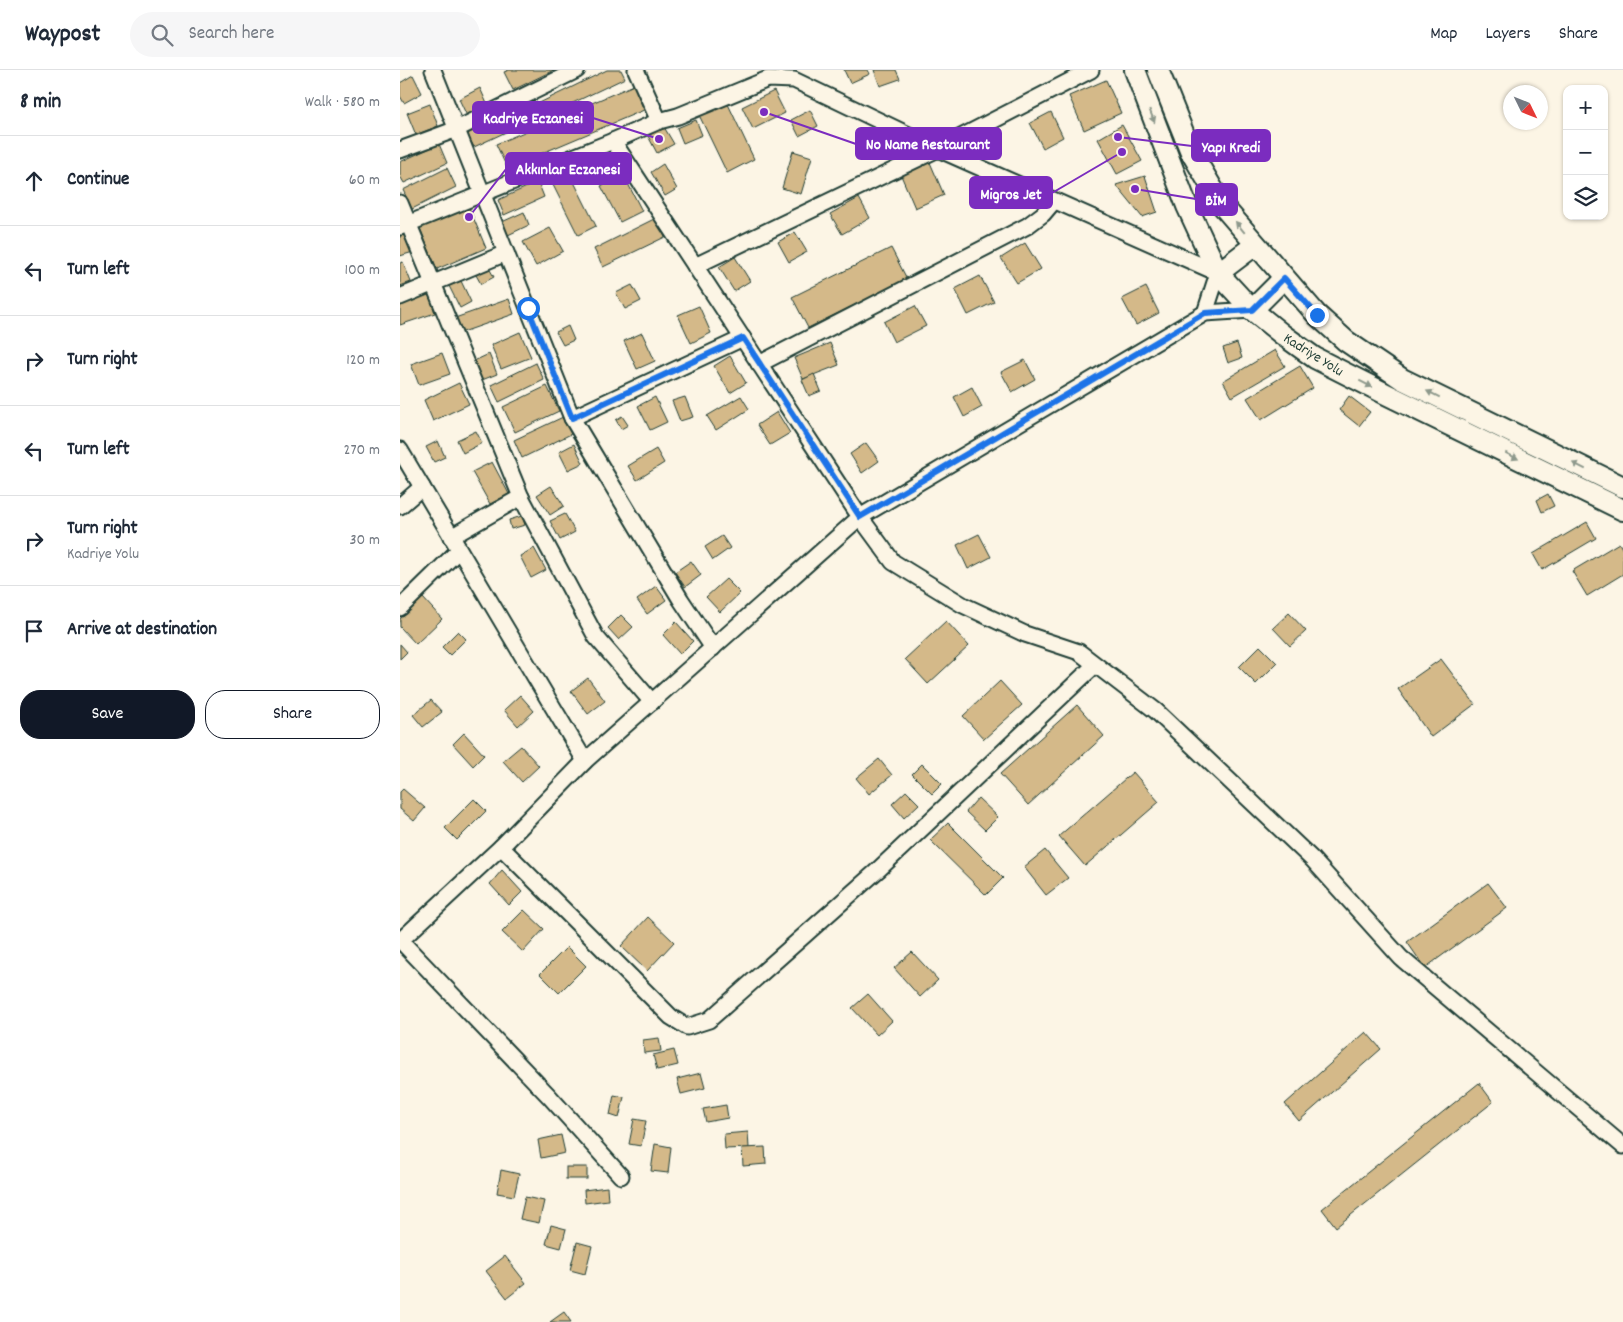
<!DOCTYPE html>
<meta charset="utf-8">
<style>
:root{--surface:#fff;--page:#f6f6f7;--text:#1f2937;--muted:#747a83;--line:#e0e1e3;--accent:#111827}
body{margin:0;font-family:Dekko,sans-serif;background:var(--page);color:var(--text)}
.controls{position:absolute;right:15px;top:15px;display:grid;overflow:hidden;border-radius:10px;box-shadow:0 1px 4px #0004}
.controls button{width:45px;height:45px;display:grid;place-items:center;padding:0;border:0;border-bottom:1px solid var(--line);background:var(--surface);color:var(--text);font:25px sans-serif}
.compass{position:absolute;left:1103px;top:15px;width:45px;height:45px;border-radius:50%;background:var(--surface);box-shadow:0 1px 4px #0004;rotate:133deg}
.stop{position:absolute;width:15px;height:15px;margin:-11px;border:4px solid #1a73e8;border-radius:50%;background:#fff}
.stop.end{background:#1a73e8;border-color:#fff;box-shadow:0 1px 5px #0008}
.list{margin:0;padding:0;list-style:none}
h2{display:flex;justify-content:space-between;align-items:center;height:65px;margin:0;padding:0 20px;font-size:21px}
h2 small{font-size:16px;font-weight:400;color:var(--muted)}
.list li{display:grid;grid-template-columns:32px 1fr auto;gap:15px;align-items:center;box-sizing:border-box;height:90px;padding:0 20px;border-top:1px solid var(--line)}
.list b{display:block;font-size:19px;white-space:nowrap}
.list p{margin:0;font-size:16px;white-space:nowrap;color:var(--muted)}
.list em{font-size:16px;font-style:normal;color:var(--muted)}
.actions{display:flex;gap:10px;padding:15px 20px}
.actions a{flex:1;padding:11px 0;border:1px solid var(--accent);border-radius:20px;text-align:center;font-size:18px;color:var(--accent)}
.actions .main{background:var(--accent);color:#fff}
.icon{flex:none;width:28px;height:28px;fill:none;stroke:currentColor;stroke-width:2;stroke-linecap:round;stroke-linejoin:round}
.map{position:relative;flex:none;width:1223px;height:1252px;overflow:hidden}
header{display:flex;align-items:center;gap:30px;box-sizing:border-box;height:70px;padding:0 25px;background:var(--surface);border-bottom:1px solid var(--line)}
header strong{font-size:24px}
nav{display:flex;gap:28px;margin-inline-start:auto;font-size:18px}
.search{width:350px;height:45px;background:var(--page);display:flex;align-items:center;gap:12px;box-sizing:border-box;padding:0 18px;border-radius:28px;color:var(--muted);font-size:19px}
main{display:flex}
aside{flex:1;background:var(--surface)}
.map>svg:first-child{display:block}
.building{fill:#d4b989;stroke:#1f3d34}
.lines{fill:none;stroke-linecap:round;stroke-linejoin:round}
.minor-casing{stroke:#1f3d34;stroke-width:19}
.major-casing{stroke:#1f3d34;stroke-width:24}
.minor{stroke:#fcf5e5;stroke-width:15}
.major{stroke:#fcf5e5;stroke-width:20}
.oneway{fill:#8e998c}
.route{stroke:#1a73e8;stroke-width:6}
.labels{text-anchor:middle;stroke-width:4;stroke-linejoin:round;paint-order:stroke}
.street-label{font-size:15px;fill:#1f3d34;stroke:#fcf5e5}
.leader{fill:none;stroke:#7b2cbf;stroke-width:2}
.callout-dot{fill:#7b2cbf;stroke:#fcf5e5;stroke-width:2}
.callout{fill:#7b2cbf;stroke:#7b2cbf;stroke-width:2}
.callout-label{font-size:16px;text-anchor:middle;font-weight:bold;fill:#fff}
</style>
<header>
<strong>Waypost</strong>
<div class="search"><svg class="icon" aria-label="search" viewBox="0 0 24 24"><circle cx="10" cy="10" r="6"/><path d="M15 15l6 6"/></svg>Search here</div>
<nav><a>Map</a><a>Layers</a><a>Share</a></nav>
</header>
<main>
<aside>
<h2>8 min<small>Walk · 580 m</small></h2>
<ul class="list">
<li><svg class="icon" aria-label="ahead" viewBox="0 0 24 24"><path d="M12 20V5M6 11l6-6 6 6"/></svg><div><b>Continue</b></div><em>60 m</em></li>
<li><svg class="icon" aria-label="left" viewBox="0 0 24 24"><path d="M17 20v-9H6M10 6l-5 5 5 5"/></svg><div><b>Turn left</b></div><em>100 m</em></li>
<li><svg class="icon" aria-label="right" viewBox="0 0 24 24"><path d="M7 20v-9h11M14 6l5 5-5 5"/></svg><div><b>Turn right</b></div><em>120 m</em></li>
<li><svg class="icon" aria-label="left" viewBox="0 0 24 24"><path d="M17 20v-9H6M10 6l-5 5 5 5"/></svg><div><b>Turn left</b></div><em>270 m</em></li>
<li><svg class="icon" aria-label="right" viewBox="0 0 24 24"><path d="M7 20v-9h11M14 6l5 5-5 5"/></svg><div><b>Turn right</b><p>Kadriye Yolu</p></div><em>30 m</em></li>
<li><svg class="icon" aria-label="arrive" viewBox="0 0 24 24"><path d="M6 21V4h12l-3 4 3 4H6"/></svg><div><b>Arrive at destination</b></div></li>
</ul>
<div class="actions"><a class="main">Save</a><a>Share</a></div>
</aside>
<div class="map">
<svg width="1223" height="1252" viewBox="0 0 1223 1252">
<rect width="100%" height="100%" fill="#fcf5e5"/>
<filter id="ink" filterUnits="userSpaceOnUse"><feTurbulence type="fractalNoise" baseFrequency=".02" numOctaves="2"/><feDisplacementMap in="SourceGraphic" scale="10" xChannelSelector="R" yChannelSelector="G"/><feConvolveMatrix kernelMatrix="1 2 1 2 8 2 1 2 1" color-interpolation-filters="sRGB"/></filter>
<g filter="url(#ink)">
<g class="building">
<path d="M 109,0 L 154,0 L 113,20 L 104,2 Z"/>
<path d="M 207,0 L 221,0 L 225,8 L 131,53 L 125,40 Z"/>
<path d="M 444,0 L 468,0 L 470,4 L 450,13 Z"/>
<path d="M 474,0 L 496,0 L 500,9 L 480,16 Z"/>
<path d="M 13,5 L 22,23 L 4,33 L 0,26 L 0,13 Z"/>
<path d="M 706,10 L 721,43 L 684,60 L 669,26 Z"/>
<path d="M 234,15 L 244,40 L 107,98 L 96,74 Z"/>
<path d="M 80,18 L 88,36 L 67,46 L 59,29 Z"/>
<path d="M 374,21 L 385,43 L 353,59 L 342,37 Z"/>
<path d="M 327,32 L 354,89 L 327,103 L 299,45 Z"/>
<path d="M 30,34 L 38,56 L 16,65 L 7,43 Z"/>
<path d="M 410,40 L 418,56 L 399,66 L 391,50 Z"/>
<path d="M 115,41 L 121,55 L 74,77 L 67,64 Z"/>
<path d="M 651,42 L 663,67 L 643,78 L 630,53 Z"/>
<path d="M 296,50 L 302,65 L 283,73 L 277,58 Z"/>
<path d="M 722,55 L 742,91 L 717,104 L 698,69 Z"/>
<path d="M 264,57 L 274,74 L 257,83 L 248,66 Z"/>
<path d="M 39,74 L 47,93 L 4,113 L 0,106 L 0,92 Z"/>
<path d="M 211,81 L 217,96 L 201,104 L 194,89 Z"/>
<path d="M 393,81 L 412,87 L 401,124 L 382,118 Z"/>
<path d="M 529,90 L 544,125 L 515,138 L 500,103 Z"/>
<path d="M 263,94 L 277,119 L 265,126 L 251,102 Z"/>
<path d="M 47,98 L 56,117 L 12,139 L 3,120 Z"/>
<path d="M 170,104 L 196,156 L 178,165 L 152,113 Z"/>
<path d="M 223,104 L 242,141 L 220,152 L 201,116 Z"/>
<path d="M 745,106 L 757,142 L 742,147 L 716,115 Z"/>
<path d="M 138,112 L 144,127 L 104,145 L 98,130 Z"/>
<path d="M 459,128 L 470,148 L 442,164 L 430,144 Z"/>
<path d="M 68,135 L 86,178 L 37,199 L 19,156 Z"/>
<path d="M 124,142 L 129,155 L 108,165 L 102,152 Z"/>
<path d="M 256,148 L 265,167 L 203,197 L 194,179 Z"/>
<path d="M 150,158 L 163,181 L 136,196 L 123,172 Z"/>
<path d="M 5,161 L 13,182 L 0,186 L 0,163 Z"/>
<path d="M 395,162 L 407,182 L 389,192 L 378,172 Z"/>
<path d="M 625,173 L 641,199 L 617,213 L 601,188 Z"/>
<path d="M 491,178 L 507,209 L 408,258 L 392,227 Z"/>
<path d="M 335,187 L 350,211 L 334,221 L 319,197 Z"/>
<path d="M 3,192 L 11,212 L 0,216 L 0,193 Z"/>
<path d="M 89,198 L 94,207 L 81,214 L 76,205 Z"/>
<path d="M 580,206 L 594,232 L 568,245 L 555,219 Z"/>
<path d="M 61,211 L 71,232 L 60,238 L 49,216 Z"/>
<path d="M 232,215 L 241,231 L 225,239 L 216,223 Z"/>
<path d="M 746,217 L 759,243 L 736,255 L 722,229 Z"/>
<path d="M 29,224 L 35,243 L 0,255 L 0,234 Z"/>
<path d="M 109,229 L 114,244 L 60,263 L 55,248 Z"/>
<path d="M 299,236 L 311,263 L 291,273 L 278,245 Z"/>
<path d="M 515,236 L 526,256 L 494,272 L 484,252 Z"/>
<path d="M 168,256 L 174,270 L 163,275 L 156,262 Z"/>
<path d="M 120,262 L 131,287 L 101,299 L 91,275 Z"/>
<path d="M 242,263 L 255,291 L 237,299 L 224,271 Z"/>
<path d="M 430,273 L 439,295 L 403,309 L 394,288 Z"/>
<path d="M 837,273 L 842,288 L 828,293 L 823,278 Z"/>
<path d="M 875,280 L 885,296 L 832,327 L 823,311 Z"/>
<path d="M 42,283 L 50,304 L 19,315 L 11,294 Z"/>
<path d="M 89,284 L 97,304 L 82,310 L 74,291 Z"/>
<path d="M 330,286 L 346,313 L 330,323 L 314,296 Z"/>
<path d="M 625,290 L 635,309 L 612,322 L 601,302 Z"/>
<path d="M 136,293 L 144,310 L 99,332 L 91,315 Z"/>
<path d="M 900,296 L 913,318 L 861,350 L 847,328 Z"/>
<path d="M 414,304 L 421,321 L 409,326 L 402,310 Z"/>
<path d="M 59,313 L 69,334 L 33,351 L 24,330 Z"/>
<path d="M 147,316 L 159,341 L 115,362 L 103,337 Z"/>
<path d="M 572,317 L 582,337 L 564,347 L 554,327 Z"/>
<path d="M 341,326 L 349,339 L 316,360 L 307,346 Z"/>
<path d="M 949,326 L 970,342 L 959,356 L 939,340 Z"/>
<path d="M 255,327 L 267,352 L 250,360 L 238,336 Z"/>
<path d="M 285,327 L 293,347 L 280,351 L 272,331 Z"/>
<path d="M 377,342 L 390,363 L 370,375 L 357,355 Z"/>
<path d="M 222,346 L 228,355 L 221,359 L 216,350 Z"/>
<path d="M 163,347 L 171,364 L 122,388 L 114,370 Z"/>
<path d="M 76,361 L 82,373 L 63,383 L 57,370 Z"/>
<path d="M 38,371 L 45,387 L 34,392 L 26,377 Z"/>
<path d="M 466,373 L 479,391 L 462,403 L 450,384 Z"/>
<path d="M 174,374 L 183,393 L 168,400 L 159,382 Z"/>
<path d="M 256,379 L 264,393 L 237,410 L 228,396 Z"/>
<path d="M 92,392 L 109,424 L 90,434 L 72,402 Z"/>
<path d="M 151,416 L 164,436 L 150,445 L 137,425 Z"/>
<path d="M 1148,424 L 1154,436 L 1142,442 L 1137,430 Z"/>
<path d="M 165,444 L 175,462 L 160,470 L 150,451 Z"/>
<path d="M 122,446 L 125,455 L 111,459 L 109,450 Z"/>
<path d="M 1187,452 L 1196,468 L 1142,500 L 1133,484 Z"/>
<path d="M 579,464 L 591,487 L 568,499 L 557,475 Z"/>
<path d="M 322,466 L 330,478 L 313,490 L 305,477 Z"/>
<path d="M 1219,473 L 1223,480 L 1223,504 L 1187,526 L 1172,501 Z"/>
<path d="M 134,478 L 146,500 L 131,508 L 120,486 Z"/>
<path d="M 291,491 L 301,505 L 285,517 L 275,502 Z"/>
<path d="M 326,509 L 340,523 L 320,542 L 306,527 Z"/>
<path d="M 256,516 L 266,530 L 247,544 L 237,530 Z"/>
<path d="M 23,528 L 42,549 L 16,574 L 0,557 L 0,549 Z"/>
<path d="M 889,543 L 906,561 L 890,576 L 873,558 Z"/>
<path d="M 221,545 L 233,557 L 219,570 L 208,558 Z"/>
<path d="M 546,551 L 569,576 L 528,614 L 505,589 Z"/>
<path d="M 276,552 L 293,571 L 280,584 L 263,565 Z"/>
<path d="M 58,561 L 66,569 L 50,585 L 42,577 Z"/>
<path d="M 0,574 L 7,582 L 0,589 Z"/>
<path d="M 860,576 L 877,593 L 856,614 L 839,597 Z"/>
<path d="M 1041,589 L 1075,634 L 1031,667 L 998,619 Z"/>
<path d="M 188,608 L 205,631 L 188,644 L 171,621 Z"/>
<path d="M 600,611 L 622,635 L 584,669 L 563,646 Z"/>
<path d="M 120,625 L 134,641 L 118,656 L 104,640 Z"/>
<path d="M 31,630 L 42,642 L 23,657 L 13,645 Z"/>
<path d="M 677,635 L 704,666 L 628,735 L 600,704 Z"/>
<path d="M 64,663 L 84,685 L 73,696 L 53,674 Z"/>
<path d="M 121,676 L 139,696 L 122,712 L 103,691 Z"/>
<path d="M 479,689 L 492,705 L 469,724 L 456,708 Z"/>
<path d="M 522,694 L 542,714 L 532,724 L 512,704 Z"/>
<path d="M 733,702 L 759,732 L 685,796 L 659,766 Z"/>
<path d="M 3,719 L 25,738 L 14,751 L 0,739 L 0,722 Z"/>
<path d="M 506,721 L 519,734 L 504,748 L 492,734 Z"/>
<path d="M 578,728 L 598,747 L 585,760 L 566,742 Z"/>
<path d="M 74,729 L 86,741 L 57,770 L 45,758 Z"/>
<path d="M 548,753 L 603,808 L 586,825 L 530,770 Z"/>
<path d="M 645,780 L 668,808 L 646,825 L 624,797 Z"/>
<path d="M 102,800 L 122,822 L 109,835 L 90,814 Z"/>
<path d="M 1088,813 L 1107,838 L 1025,898 L 1007,872 Z"/>
<path d="M 124,840 L 144,859 L 123,882 L 102,862 Z"/>
<path d="M 248,847 L 274,872 L 247,901 L 221,876 Z"/>
<path d="M 167,877 L 186,896 L 159,923 L 140,904 Z"/>
<path d="M 512,882 L 538,910 L 520,927 L 494,898 Z"/>
<path d="M 468,924 L 492,951 L 477,965 L 452,938 Z"/>
<path d="M 966,962 L 981,979 L 899,1051 L 885,1034 Z"/>
<path d="M 259,968 L 261,981 L 244,983 L 243,970 Z"/>
<path d="M 274,980 L 278,995 L 257,1000 L 253,985 Z"/>
<path d="M 301,1003 L 305,1018 L 281,1024 L 277,1009 Z"/>
<path d="M 1079,1013 L 1093,1032 L 936,1157 L 922,1139 Z"/>
<path d="M 214,1025 L 224,1027 L 219,1048 L 210,1045 Z"/>
<path d="M 326,1035 L 328,1048 L 306,1052 L 303,1039 Z"/>
<path d="M 234,1049 L 246,1051 L 241,1076 L 229,1074 Z"/>
<path d="M 348,1062 L 349,1078 L 325,1079 L 324,1064 Z"/>
<path d="M 161,1065 L 165,1083 L 141,1088 L 138,1070 Z"/>
<path d="M 255,1074 L 271,1077 L 268,1103 L 251,1101 Z"/>
<path d="M 365,1077 L 366,1094 L 343,1096 L 342,1078 Z"/>
<rect x="166" y="1097" width="21" height="12"/>
<path d="M 101,1100 L 119,1104 L 114,1126 L 97,1123 Z"/>
<path d="M 207,1117 L 208,1130 L 185,1133 L 184,1120 Z"/>
<path d="M 125,1127 L 144,1131 L 139,1153 L 120,1149 Z"/>
<path d="M 151,1155 L 166,1159 L 161,1178 L 146,1174 Z"/>
<path d="M 177,1172 L 192,1176 L 185,1204 L 170,1200 Z"/>
<path d="M 105,1186 L 126,1213 L 107,1228 L 86,1201 Z"/>
<path d="M 164,1242 L 171,1252 L 150,1252 Z"/>
</g>
<g class="lines">
<g class="minor-casing">
<g id="minor">
<path d="M 33,0 L 172,348 L 281,530 L 313,578"/>
<path d="M 236,0 L 259,51"/>
<path d="M 213,71 L 460,447 L 493,492 L 563,535 L 625,564 L 679,582 L 756,641 L 912,789 L 1001,888 L 1223,1076"/>
<path d="M 0,80 L 57,59 L 177,0"/>
<path d="M 0,133 L 121,427 L 196,567 L 252,632"/>
<path d="M 0,157 L 213,71 L 259,51 L 278,46 L 368,9 L 394,10 L 538,79 L 818,203 L 805,243"/>
<path d="M 295,196 L 538,79 L 691,0"/>
<path d="M 0,227 L 106,183"/>
<path d="M 359,294 L 627,156 L 643,144 L 654,131"/>
<path d="M 172,348 L 343,268"/>
<path d="M 0,380 L 185,691"/>
<path d="M 0,436 L 22,417"/>
<path d="M 51,467 L 121,427"/>
<path d="M 0,538 L 59,480"/>
<path d="M 101,777 L 271,947 L 287,957 L 309,950 L 478,800 L 695,595"/>
<path d="M 0,870 L 149,1026 L 221,1106"/>
<path d="M 0,871 L 101,777 L 185,691 L 460,447 L 805,243 L 852,240"/>
</g>
</g>
<g class="major-casing">
<g id="major">
<path d="M 735,0 L 787,136 L 818,203 L 852,240 L 883,265 L 915,288 L 986,324 L 1223,440"/>
<path d="M 758,0 L 791,82 L 822,135 L 917,245 L 946,271 L 1002,309 L 1223,417"/>
<path d="M 818,203 L 855,175"/>
<path d="M 852,240 L 884,208"/>
</g>
</g>
<use href="#minor" class="minor"/>
<use href="#major" class="major"/>
</g>
<defs><path id="oneway-solid" d="M-6-.8H1V-3.2L6.5 0L1 3.2V.8H-6Z" transform="scale(1.25)"/></defs>
<g class="oneway">
<use href="#oneway-solid" transform="translate(752 46) rotate(69)"/>
<use href="#oneway-solid" transform="translate(840 157) rotate(-129)"/>
<use href="#oneway-solid" transform="translate(966 314) rotate(27)"/>
<use href="#oneway-solid" transform="translate(1033 324) rotate(-154)"/>
<use href="#oneway-solid" transform="translate(1112 386) rotate(26)"/>
<use href="#oneway-solid" transform="translate(1179 396) rotate(-154)"/>
</g>
</g>
<g class="lines" filter="url(#ink)">
<path class="route" d="M 128,238 L 172,348 L 343,268 L 460,447 L 805,243 L 852,240 L 884,208 L 917,245"/>
</g>
<g class="labels">
<g class="street-label">
<text transform="translate(914 284) rotate(32)" y="5">Kadriye Yolu</text>
</g>
</g>
<path class="leader" d="M259 69L193 48M364 42L456 74M718 67L792 76M69 147L106 99M722 82L652 123M735 119L796 129"/>
<g class="callout-dot">
<circle cx="259" cy="69" r="5"/>
<circle cx="364" cy="42" r="5"/>
<circle cx="718" cy="67" r="5"/>
<circle cx="69" cy="147" r="5"/>
<circle cx="722" cy="82" r="5"/>
<circle cx="735" cy="119" r="5"/>
</g>
<g class="callout">
<rect x="73" y="32" width="120" height="31" rx="5"/>
<rect x="456" y="58" width="145" height="31" rx="5"/>
<rect x="792" y="60" width="78" height="31" rx="5"/>
<rect x="106" y="83" width="125" height="31" rx="5"/>
<rect x="570" y="107" width="82" height="31" rx="5"/>
<rect x="796" y="114" width="41" height="31" rx="5"/>
</g>
<g class="callout-label">
<text x="133" y="53">Kadriye Eczanesi</text>
<text x="528" y="79">No Name Restaurant</text>
<text x="831" y="82">Yapı Kredi</text>
<text x="168" y="104">Akkınlar Eczanesi</text>
<text x="611" y="129">Migros Jet</text>
<text x="816" y="135">BİM</text>
</g>
</svg>
<div class="controls">
<button>+</button>
<button>−</button>
<button><svg class="icon" aria-label="layers" viewBox="0 0 24 24"><path d="M12 4l9 5-9 5-9-5zM3 14l9 5 9-5"/></svg></button>
</div>
<svg class="compass" viewBox="-18 -18 36 36"><path d="M0-13l5 13h-10z" fill="#e53935"/><path d="M0 13l5-13h-10z" fill="#747a83"/></svg>
<div class="stop" style="left:128px;top:238px"></div>
<div class="stop end" style="left:917px;top:245px"></div>
</div>
</main>
